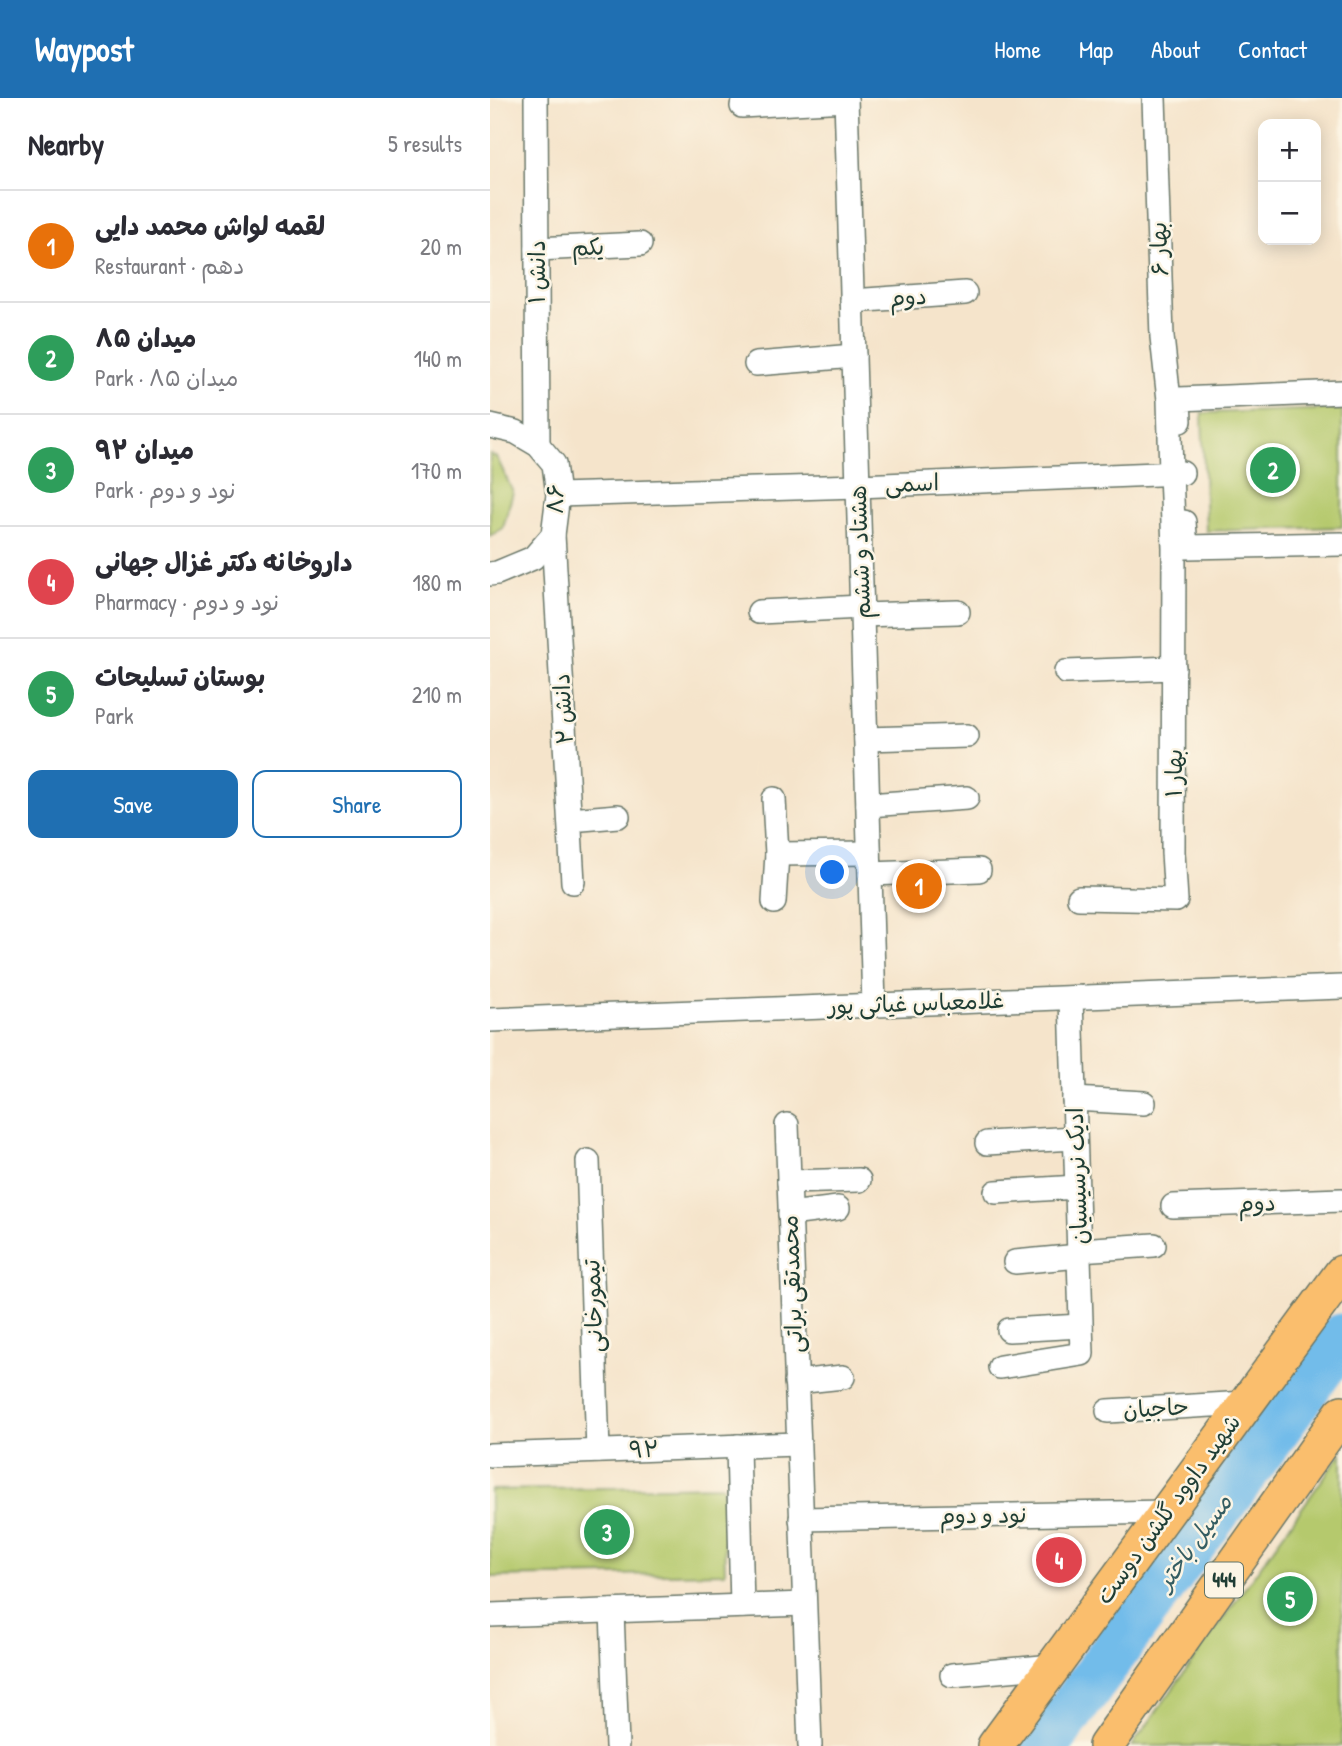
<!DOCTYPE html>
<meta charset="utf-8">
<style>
:root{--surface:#fff;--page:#f2f2f3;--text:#2b2b33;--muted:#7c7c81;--line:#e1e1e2;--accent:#1f6fb2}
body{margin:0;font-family:"Patrick Hand","Playpen Sans Arabic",sans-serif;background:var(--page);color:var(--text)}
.controls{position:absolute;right:21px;top:21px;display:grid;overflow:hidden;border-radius:14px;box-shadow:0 4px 18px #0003}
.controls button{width:63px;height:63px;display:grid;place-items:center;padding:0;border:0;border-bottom:2px solid var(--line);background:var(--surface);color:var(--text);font:35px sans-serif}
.you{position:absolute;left:343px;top:775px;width:24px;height:24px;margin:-18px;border:5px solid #fff;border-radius:50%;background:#1a73e8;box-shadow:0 0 0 10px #1a73e833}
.badge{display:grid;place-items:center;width:46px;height:46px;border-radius:50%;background:var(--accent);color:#fff;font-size:23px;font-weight:700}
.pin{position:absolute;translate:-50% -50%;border:4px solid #fff;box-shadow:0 2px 7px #0006}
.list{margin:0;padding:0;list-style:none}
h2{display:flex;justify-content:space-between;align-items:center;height:91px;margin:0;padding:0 28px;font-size:30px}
h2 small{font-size:23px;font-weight:400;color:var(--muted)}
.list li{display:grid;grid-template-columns:46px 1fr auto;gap:21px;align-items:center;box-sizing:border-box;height:112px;padding:0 28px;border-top:2px solid var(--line)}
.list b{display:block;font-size:26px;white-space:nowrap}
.list p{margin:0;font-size:23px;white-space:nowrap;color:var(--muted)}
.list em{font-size:23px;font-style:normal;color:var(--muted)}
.actions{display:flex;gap:14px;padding:21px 28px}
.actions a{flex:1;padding:16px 0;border:2px solid var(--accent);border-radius:14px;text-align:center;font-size:24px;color:var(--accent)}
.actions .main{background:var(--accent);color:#fff}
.map{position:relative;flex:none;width:852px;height:1648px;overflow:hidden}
header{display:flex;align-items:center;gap:42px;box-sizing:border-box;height:98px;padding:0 35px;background:var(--accent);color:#fff}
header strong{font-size:33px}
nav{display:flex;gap:38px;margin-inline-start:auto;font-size:24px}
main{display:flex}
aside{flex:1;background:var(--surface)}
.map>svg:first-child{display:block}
.green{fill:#b5c96d;stroke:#6a8350;stroke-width:2}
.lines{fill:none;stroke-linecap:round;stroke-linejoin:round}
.river{stroke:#72bcea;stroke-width:49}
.minor-casing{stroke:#6a7769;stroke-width:26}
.primary-casing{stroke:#6a7769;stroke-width:38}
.minor{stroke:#fff;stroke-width:23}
.primary{stroke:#fabe6d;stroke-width:35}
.labels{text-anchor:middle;stroke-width:5;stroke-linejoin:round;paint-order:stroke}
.shield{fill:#fcf5e5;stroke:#617469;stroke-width:2}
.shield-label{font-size:21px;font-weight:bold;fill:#1f3d34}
.street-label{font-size:23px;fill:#1f3d34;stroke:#fcf5e5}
.water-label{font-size:24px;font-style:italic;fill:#345d62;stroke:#fcf5e5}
</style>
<header>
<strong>Waypost</strong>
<nav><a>Home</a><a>Map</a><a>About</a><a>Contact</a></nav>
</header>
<main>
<aside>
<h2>Nearby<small>5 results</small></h2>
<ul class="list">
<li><span class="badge" style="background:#e8710a">1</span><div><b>لقمه لواش محمد دايى</b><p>Restaurant · دهم</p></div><em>20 m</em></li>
<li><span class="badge" style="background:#2e9e5b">2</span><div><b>میدان ۸۵</b><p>Park · میدان ۸۵</p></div><em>140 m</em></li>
<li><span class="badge" style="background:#2e9e5b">3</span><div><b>میدان ۹۲</b><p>Park · نود و دوم</p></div><em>170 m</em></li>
<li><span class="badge" style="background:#e0444e">4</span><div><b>داروخانه دکتر غزال جهانی</b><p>Pharmacy · نود و دوم</p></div><em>180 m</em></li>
<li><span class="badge" style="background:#2e9e5b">5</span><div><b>بوستان تسلیحات</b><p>Park</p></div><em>210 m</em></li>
</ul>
<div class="actions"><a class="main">Save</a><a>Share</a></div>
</aside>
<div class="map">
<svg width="852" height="1648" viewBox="0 0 852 1648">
<rect width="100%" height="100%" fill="#fcf5e5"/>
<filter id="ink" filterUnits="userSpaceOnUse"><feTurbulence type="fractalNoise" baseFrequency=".0143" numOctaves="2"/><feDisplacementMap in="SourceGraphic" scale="14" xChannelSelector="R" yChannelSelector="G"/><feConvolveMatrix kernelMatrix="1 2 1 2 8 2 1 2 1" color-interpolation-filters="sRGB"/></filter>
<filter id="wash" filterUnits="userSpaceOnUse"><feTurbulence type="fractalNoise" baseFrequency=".00686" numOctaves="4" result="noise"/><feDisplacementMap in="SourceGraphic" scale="28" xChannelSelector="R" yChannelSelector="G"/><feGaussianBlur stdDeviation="1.57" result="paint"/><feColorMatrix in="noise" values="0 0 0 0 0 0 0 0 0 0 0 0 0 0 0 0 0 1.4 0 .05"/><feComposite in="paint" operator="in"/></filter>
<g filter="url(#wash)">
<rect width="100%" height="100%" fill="#f5e4cb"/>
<g class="green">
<path d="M 852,311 L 852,429 L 716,433 L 712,315 Z"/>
<path d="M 0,356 L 7,360 L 23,394 L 13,430 L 0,438 Z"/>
<path d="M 852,1354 L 852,1648 L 642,1648 Z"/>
<path d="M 233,1388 L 235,1475 L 0,1479 L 0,1392 Z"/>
</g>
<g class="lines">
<path class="river" d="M 555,1648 L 852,1240"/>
</g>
</g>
<g filter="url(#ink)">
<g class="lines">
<g class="minor-casing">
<g id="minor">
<path d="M 46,0 L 48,347"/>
<path d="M 356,0 L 384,907"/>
<path d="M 252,8 L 356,2"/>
<path d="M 47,151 L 150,146"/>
<path d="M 362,203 L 475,195"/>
<path d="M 266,266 L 364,258"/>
<path d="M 690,323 L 689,301 L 852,294"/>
<path d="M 0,328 L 26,334 L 48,347 L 64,366 L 68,397 L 63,437 L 43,460 L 7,475 L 0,476"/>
<path d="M 68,397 L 368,388 L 692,375"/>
<path d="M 694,424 L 696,449 L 852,446"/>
<path d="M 63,437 L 83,784"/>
<path d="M 269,514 L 372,509"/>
<path d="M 372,517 L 468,514"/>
<path d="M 576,574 L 684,570"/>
<path d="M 376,641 L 477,638"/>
<path d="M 284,701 L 287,756 L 379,755"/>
<path d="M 378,707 L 477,700"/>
<path d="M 80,722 L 128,718"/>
<path d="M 380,776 L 489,772"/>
<path d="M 589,800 L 686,802 L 683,754 L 684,450 L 681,375 L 679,302 L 672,239 L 664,0"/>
<path d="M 284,804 L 287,756"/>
<path d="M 0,922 L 852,889"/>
<path d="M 584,1001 L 654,1005"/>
<path d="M 297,1027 L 320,1648"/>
<path d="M 497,1045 L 585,1040"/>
<path d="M 98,1063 L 108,1353"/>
<path d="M 299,1084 L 369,1082"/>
<path d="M 506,1094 L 587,1089"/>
<path d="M 683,1108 L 852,1102"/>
<path d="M 300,1116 L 348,1110"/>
<path d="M 589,1152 L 664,1147"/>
<path d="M 525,1164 L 589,1158"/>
<path d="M 519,1232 L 591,1228"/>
<path d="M 510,1269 L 592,1256 L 581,900"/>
<path d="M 306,1284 L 353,1279"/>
<path d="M 618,1313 L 756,1305"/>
<path d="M 248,1348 L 252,1508"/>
<path d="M 0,1357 L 308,1346"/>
<path d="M 311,1421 L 676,1414"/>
<path d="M 122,1513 L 127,1648"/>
<path d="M 0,1517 L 314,1506"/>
<path d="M 462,1577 L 563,1568"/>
</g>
</g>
<g class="primary-casing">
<g id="primary">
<path d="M 505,1648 L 852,1175"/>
<path d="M 616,1648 L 852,1315"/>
</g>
</g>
<use href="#minor" class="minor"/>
<use href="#primary" class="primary"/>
</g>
</g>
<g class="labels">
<rect class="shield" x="715" y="1464.5" width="38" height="35" rx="5"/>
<g class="shield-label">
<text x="734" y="1489">444</text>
</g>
<g class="street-label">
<text transform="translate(98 149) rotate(-2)" y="8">یکم</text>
<text transform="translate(669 151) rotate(-92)" y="8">بهار ۶</text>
<text transform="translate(47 174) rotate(-90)" y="8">دانش ۱</text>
<text transform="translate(418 199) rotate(-4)" y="8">دوم</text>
<text transform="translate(422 385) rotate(-2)" y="8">اسمی</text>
<text transform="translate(65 401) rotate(-89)" y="8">۸۶</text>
<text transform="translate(370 454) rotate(-92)" y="8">هشتاد و ششم</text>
<text transform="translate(73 611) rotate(-93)" y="8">دانش ۲</text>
<text transform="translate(684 675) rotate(-90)" y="8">بهار ۱</text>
<text transform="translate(426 905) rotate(-2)" y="8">غلامعباس غیاثی پور</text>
<text transform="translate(587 1078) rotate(-92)" y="8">ادیک نرسیسیان</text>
<text transform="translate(767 1105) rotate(-2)" y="8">دوم</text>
<text transform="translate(302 1186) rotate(-92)" y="8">محمدتقی براتی</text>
<text transform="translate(103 1208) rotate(-92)" y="8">تیمورخانی</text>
<text transform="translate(666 1310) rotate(-3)" y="8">حاجیان</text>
<text transform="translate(154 1351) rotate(-2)" y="8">۹۲</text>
<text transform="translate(678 1411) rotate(-54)" y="8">شهید داوود گلشن دوست</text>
<text transform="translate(493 1417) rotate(-1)" y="8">نود و دوم</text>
</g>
<g class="water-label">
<text transform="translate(704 1444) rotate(-54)" y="8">مسیل باختر</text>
</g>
</g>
</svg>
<div class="controls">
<button>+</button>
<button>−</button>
</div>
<div class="you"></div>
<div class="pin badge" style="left:429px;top:788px;background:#e8710a">1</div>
<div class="pin badge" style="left:783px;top:372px;background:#2e9e5b">2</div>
<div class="pin badge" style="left:117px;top:1434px;background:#2e9e5b">3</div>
<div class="pin badge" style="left:569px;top:1462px;background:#e0444e">4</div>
<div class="pin badge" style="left:800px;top:1501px;background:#2e9e5b">5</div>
</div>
</main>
